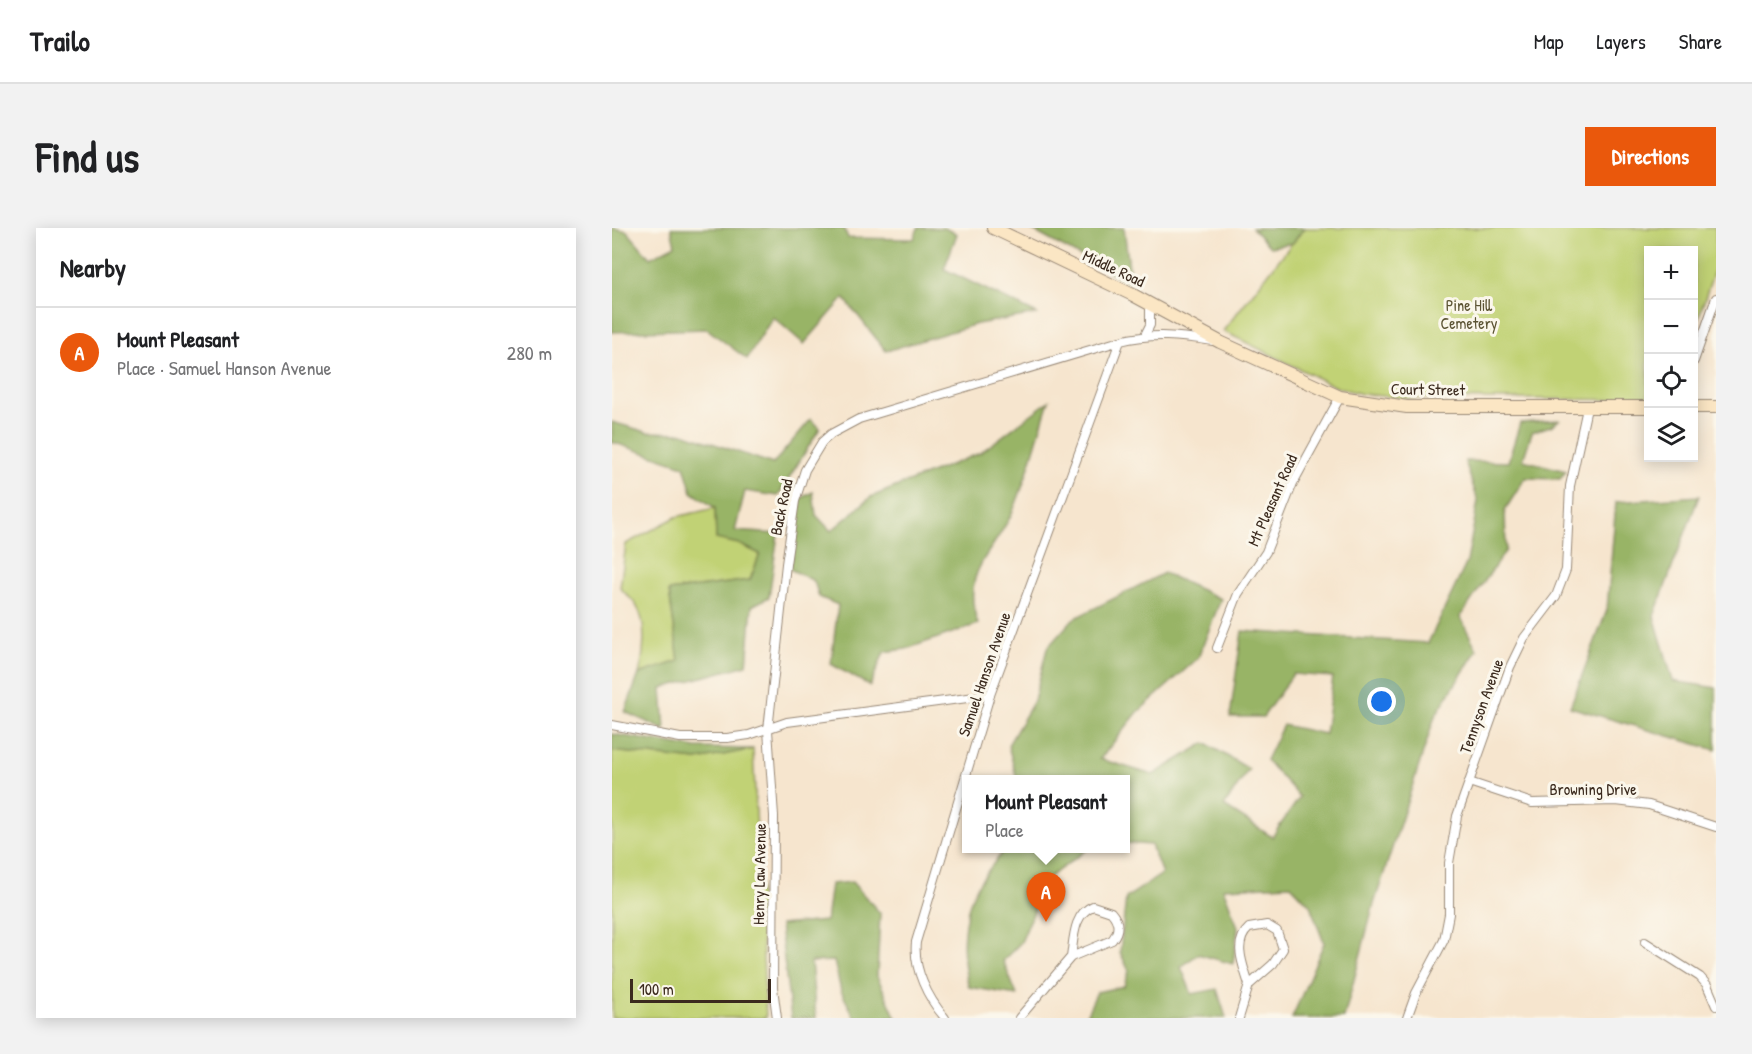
<!DOCTYPE html>
<meta charset="utf-8">
<style>
:root{--surface:#fff;--page:#f2f2f2;--text:#202124;--muted:#757577;--line:#e0e0e0;--accent:#ea580c}
body{margin:0;font-family:"Patrick Hand",sans-serif;background:var(--page);color:var(--text)}
.controls{position:absolute;right:18px;top:18px;display:grid;overflow:hidden;border-radius:0px;box-shadow:0 3px 15px #0003}
.controls button{width:54px;height:54px;display:grid;place-items:center;padding:0;border:0;border-bottom:2px solid var(--line);background:var(--surface);color:var(--text);font:30px sans-serif}
.scale{position:absolute;left:18px;bottom:15px;width:141px;box-sizing:border-box;padding-left:6px;border:3px solid #3b2a1e;border-top:0;font-size:16px;line-height:21px;white-space:nowrap;color:#3b2a1e;-webkit-text-stroke:4px #fbf7ec;paint-order:stroke}
.you{position:absolute;left:770px;top:474px;width:21px;height:21px;margin:-15px;border:4px solid #fff;border-radius:50%;background:#1a73e8;box-shadow:0 0 0 9px #1a73e833}
.badge{display:grid;place-items:center;width:39px;height:39px;border-radius:50%;background:var(--accent);color:#fff;font-size:20px;font-weight:700}
.pin{position:absolute;translate:-50% -50px;filter:drop-shadow(0 2px 3px #0008)}
.pin::after{content:'';position:absolute;top:32px;width:21px;height:18px;background:inherit;clip-path:polygon(0 0,100% 0,50% 100%)}
.popup{position:absolute;left:350px;top:547px;width:168px;height:78px;box-sizing:border-box;display:grid;place-content:center;border-radius:0px;background:var(--surface);filter:drop-shadow(0 2px 4px #0005);font-size:20px;white-space:nowrap;color:var(--muted)}
.popup b{font-size:22px;color:var(--text)}
.popup::after{content:'';position:absolute;left:50%;top:100%;margin-left:-12px;border:12px solid transparent;border-top-color:var(--surface)}
.list{margin:0;padding:0;list-style:none}
h2{display:flex;justify-content:space-between;align-items:center;height:78px;margin:0;padding:0 24px;font-size:26px}
h2 small{font-size:20px;font-weight:400;color:var(--muted)}
.list li{display:grid;grid-template-columns:39px 1fr auto;gap:18px;align-items:center;box-sizing:border-box;height:90px;padding:0 24px;border-top:2px solid var(--line)}
.list b{display:block;font-size:22px;white-space:nowrap}
.list p{margin:0;font-size:20px;white-space:nowrap;color:var(--muted)}
.list em{font-size:20px;font-style:normal;color:var(--muted)}
.icon{flex:none;width:33px;height:33px;fill:none;stroke:currentColor;stroke-width:2;stroke-linecap:round;stroke-linejoin:round}
.map{position:relative;flex:none;width:1104px;height:790px;overflow:hidden;border-radius:0px}
header{display:flex;align-items:center;gap:36px;box-sizing:border-box;height:84px;padding:0 30px;background:var(--surface);border-bottom:2px solid var(--line)}
header strong{font-size:28px}
nav{display:flex;gap:33px;margin-inline-start:auto;font-size:21px}
.intro{display:flex;align-items:center;justify-content:space-between;box-sizing:border-box;height:144px;padding:0 36px}
h1{margin:0;font-size:42px}
.button{padding:15px 27px;border-radius:0px;background:var(--accent);color:#fff;font-size:21px;font-weight:700}
main{display:flex;gap:36px;padding:0 36px}
aside{flex:1;background:var(--surface);border-radius:0px;box-shadow:0 3px 15px #0003}
.map>svg:first-child{display:block}
.green{fill:#c1d275;stroke:#7e7e4a;stroke-width:1.5}
.forest{fill:#98b466;stroke:#6a6f42;stroke-width:1.5}
.lines{fill:none;stroke-linecap:round;stroke-linejoin:round}
.street-casing{stroke:#988876;stroke-width:10}
.secondary-casing{stroke:#988876;stroke-width:14}
.street{stroke:#fff;stroke-width:8}
.secondary{stroke:#fbe6c4;stroke-width:12}
.labels{text-anchor:middle;stroke-width:6;stroke-linejoin:round;paint-order:stroke}
.street-label{font-size:16px;fill:#3b2a1e;stroke:#fbf7ec}
.park-label{font-size:16px;fill:#5c5434;stroke:#fbf7ec}
</style>
<header>
<strong>Trailo</strong>
<nav><a>Map</a><a>Layers</a><a>Share</a></nav>
</header>
<div class="intro"><h1>Find us</h1><a class="button">Directions</a></div>
<main>
<aside>
<h2>Nearby<small></small></h2>
<ul class="list">
<li><span class="badge">A</span><div><b>Mount Pleasant</b><p>Place · Samuel Hanson Avenue</p></div><em>280 m</em></li>
</ul>
</aside>
<div class="map">
<svg width="1104" height="790" viewBox="0 0 1104 790">
<rect width="100%" height="100%" fill="#fbf7ec"/>
<filter id="ink" filterUnits="userSpaceOnUse"><feTurbulence type="fractalNoise" baseFrequency=".0167" numOctaves="2"/><feDisplacementMap in="SourceGraphic" scale="12" xChannelSelector="R" yChannelSelector="G"/><feConvolveMatrix kernelMatrix="1 2 1 2 8 2 1 2 1" color-interpolation-filters="sRGB"/></filter>
<filter id="wash" filterUnits="userSpaceOnUse"><feTurbulence type="fractalNoise" baseFrequency=".008" numOctaves="4" result="noise"/><feDisplacementMap in="SourceGraphic" scale="24" xChannelSelector="R" yChannelSelector="G"/><feGaussianBlur stdDeviation="1.35" result="paint"/><feColorMatrix in="noise" values="0 0 0 0 0 0 0 0 0 0 0 0 0 0 0 0 0 1.4 0 .05"/><feComposite in="paint" operator="in"/></filter>
<g filter="url(#wash)">
<rect width="100%" height="100%" fill="#f6e5ce"/>
<g class="green">
<path d="M 692,0 L 1104,0 L 1104,37 L 1082,103 L 1082,22 L 1036,22 L 1036,172 L 790,170 L 750,166 L 724,159 L 611,103 Z"/>
<path d="M 103,280 L 104,311 L 127,316 L 148,326 L 138,352 L 57,363 L 67,433 L 27,446 C 32,426 36,395 24,377 C 20,371 13,365 8,360 L 14,316 L 64,289 Z"/>
<path d="M 141,521 L 154,790 L 0,790 L 0,523 L 85,532 Z"/>
</g>
<g class="forest">
<path d="M 0,0 L 15,3 L 38,30 L 63,17 L 59,0 L 232,0 L 236,10 L 302,11 L 306,0 L 332,0 L 345,6 L 332,41 L 425,86 L 365,96 L 274,123 L 232,70 L 192,116 L 161,89 L 135,131 L 95,101 L 0,104 Z"/>
<path d="M 416,0 L 512,0 L 519,56 Z"/>
<path d="M 640,0 L 692,0 L 681,15 L 658,19 Z"/>
<path d="M 437,173 C 425,208 415,254 399,287 C 379,328 348,344 366,396 L 294,421 L 272,424 L 258,458 L 219,436 L 226,377 L 207,369 L 202,353 L 178,341 L 189,270 L 201,264 L 204,287 L 219,303 L 259,269 L 368,225 Z"/>
<path d="M 199,191 L 208,200 L 166,268 L 133,263 L 123,303 L 166,306 L 157,369 L 140,378 L 135,437 L 50,460 L 53,502 L 13,484 L 27,446 L 67,433 L 57,363 L 138,352 L 148,326 L 127,316 L 104,311 L 103,280 L 80,264 L 72,238 L 0,214 L 0,194 L 35,204 L 71,205 L 161,236 Z"/>
<path d="M 947,192 L 941,197 L 920,204 L 911,232 L 954,243 L 948,251 L 913,250 L 893,282 L 894,322 L 848,389 L 865,422 L 823,488 L 761,679 L 732,790 L 680,790 L 712,715 L 698,677 L 679,657 L 611,660 L 626,699 L 621,736 L 586,726 L 569,739 L 580,766 L 605,761 L 614,790 L 473,790 L 485,764 L 512,758 L 517,743 L 508,724 L 514,670 L 550,646 L 539,617 L 514,615 L 514,552 L 405,551 L 396,517 L 422,473 L 435,420 L 461,391 L 552,345 L 609,371 L 586,430 L 526,484 L 488,531 L 541,547 L 593,515 L 637,541 L 612,578 L 660,609 L 688,569 L 654,532 L 671,497 L 713,506 L 721,449 L 681,446 L 651,489 L 618,489 L 630,403 L 816,415 L 855,334 L 866,273 L 853,233 L 896,234 L 908,195 Z"/>
<path d="M 1087,268 L 1042,388 L 1061,453 L 1104,460 L 1104,522 L 958,479 L 995,382 L 1004,274 Z"/>
<path d="M 0,506 L 84,520 L 141,521 L 85,532 L 0,523 Z"/>
<path d="M 393,621 L 476,621 L 436,650 L 409,714 L 391,733 L 405,767 L 357,759 C 348,729 349,687 365,659 C 373,645 384,633 393,621 Z"/>
<path d="M 240,654 L 268,685 L 265,748 L 284,790 L 243,790 L 229,763 L 222,733 L 199,734 L 204,790 L 179,790 L 168,697 L 214,693 L 219,656 Z"/>
</g>
</g>
<g filter="url(#ink)">
<g class="lines">
<g class="street-casing">
<g id="street">
<path d="M 533,107 L 538,97 L 538,76"/>
<path d="M 1082,133 L 1104,70"/>
<path d="M 605,420 L 626,366 L 654,324 L 681,255 L 728,169"/>
<path d="M 0,497 L 68,510 L 115,510 L 137,507 L 175,494 L 378,467"/>
<path d="M 857,554 L 920,575 L 1004,573 L 1037,577 L 1104,599"/>
<path d="M 1033,714 L 1088,749 L 1095,757 L 1104,778"/>
<path d="M 165,790 L 161,760 L 162,588 L 156,502 L 174,336 L 183,273 L 193,242 L 210,214 L 219,206 L 247,191 L 508,113 C 540,105 569,108 601,113"/>
<path d="M 333,790 C 316,770 301,741 304,714 L 378,467 L 508,113"/>
<path d="M 407,790 L 459,729 L 500,712 C 508,702 507,693 499,684 L 481,678 C 461,686 462,711 459,729"/>
<path d="M 627,790 L 637,757 L 661,736 L 671,721 L 665,703 L 655,697 L 637,700 C 620,715 632,739 637,757"/>
<path d="M 795,790 L 804,765 L 832,712 L 837,686 L 837,635 L 845,588 L 898,439 L 912,410 L 944,368 L 954,342 L 958,258 L 975,180"/>
</g>
</g>
<g class="secondary-casing">
<g id="secondary">
<path d="M 381,0 L 521,67 L 608,114 L 728,169 L 795,179 L 1036,179"/>
<path d="M 1082,179 L 1104,179"/>
</g>
</g>
<use href="#street" class="street"/>
<use href="#secondary" class="secondary"/>
</g>
</g>
<g class="labels">
<g class="street-label">
<text transform="translate(502 40) rotate(25)" y="6">Middle Road</text>
<text transform="translate(816 161) rotate(1)" y="6">Court Street</text>
<text transform="translate(660 272) rotate(-66)" y="6">Mt Pleasant Road</text>
<text transform="translate(169 279) rotate(-78)" y="6">Back Road</text>
<text transform="translate(372 446) rotate(-71)" y="6">Samuel Hanson Avenue</text>
<text transform="translate(869 478) rotate(-70)" y="6">Tennyson Avenue</text>
<text x="981" y="567">Browning Drive</text>
<text transform="translate(147 646) rotate(-89)" y="6">Henry Law Avenue</text>
</g>
<g class="park-label">
<text x="857" y="83">Pine Hill<tspan x="857" dy="18">Cemetery</tspan></text>
</g>
</g>
</svg>
<div class="controls">
<button>+</button>
<button>−</button>
<button><svg class="icon" aria-label="locate" viewBox="0 0 24 24"><circle cx="12" cy="12" r="6"/><path d="M12 2v4M12 18v4M2 12h4M18 12h4"/></svg></button>
<button><svg class="icon" aria-label="layers" viewBox="0 0 24 24"><path d="M12 4l9 5-9 5-9-5zM3 14l9 5 9-5"/></svg></button>
</div>
<div class="scale">100 m</div>
<div class="you"></div>
<div class="pin badge" style="left:434px;top:694px">A</div>
<div class="popup"><b>Mount Pleasant</b>Place</div>
</div>
</main>
